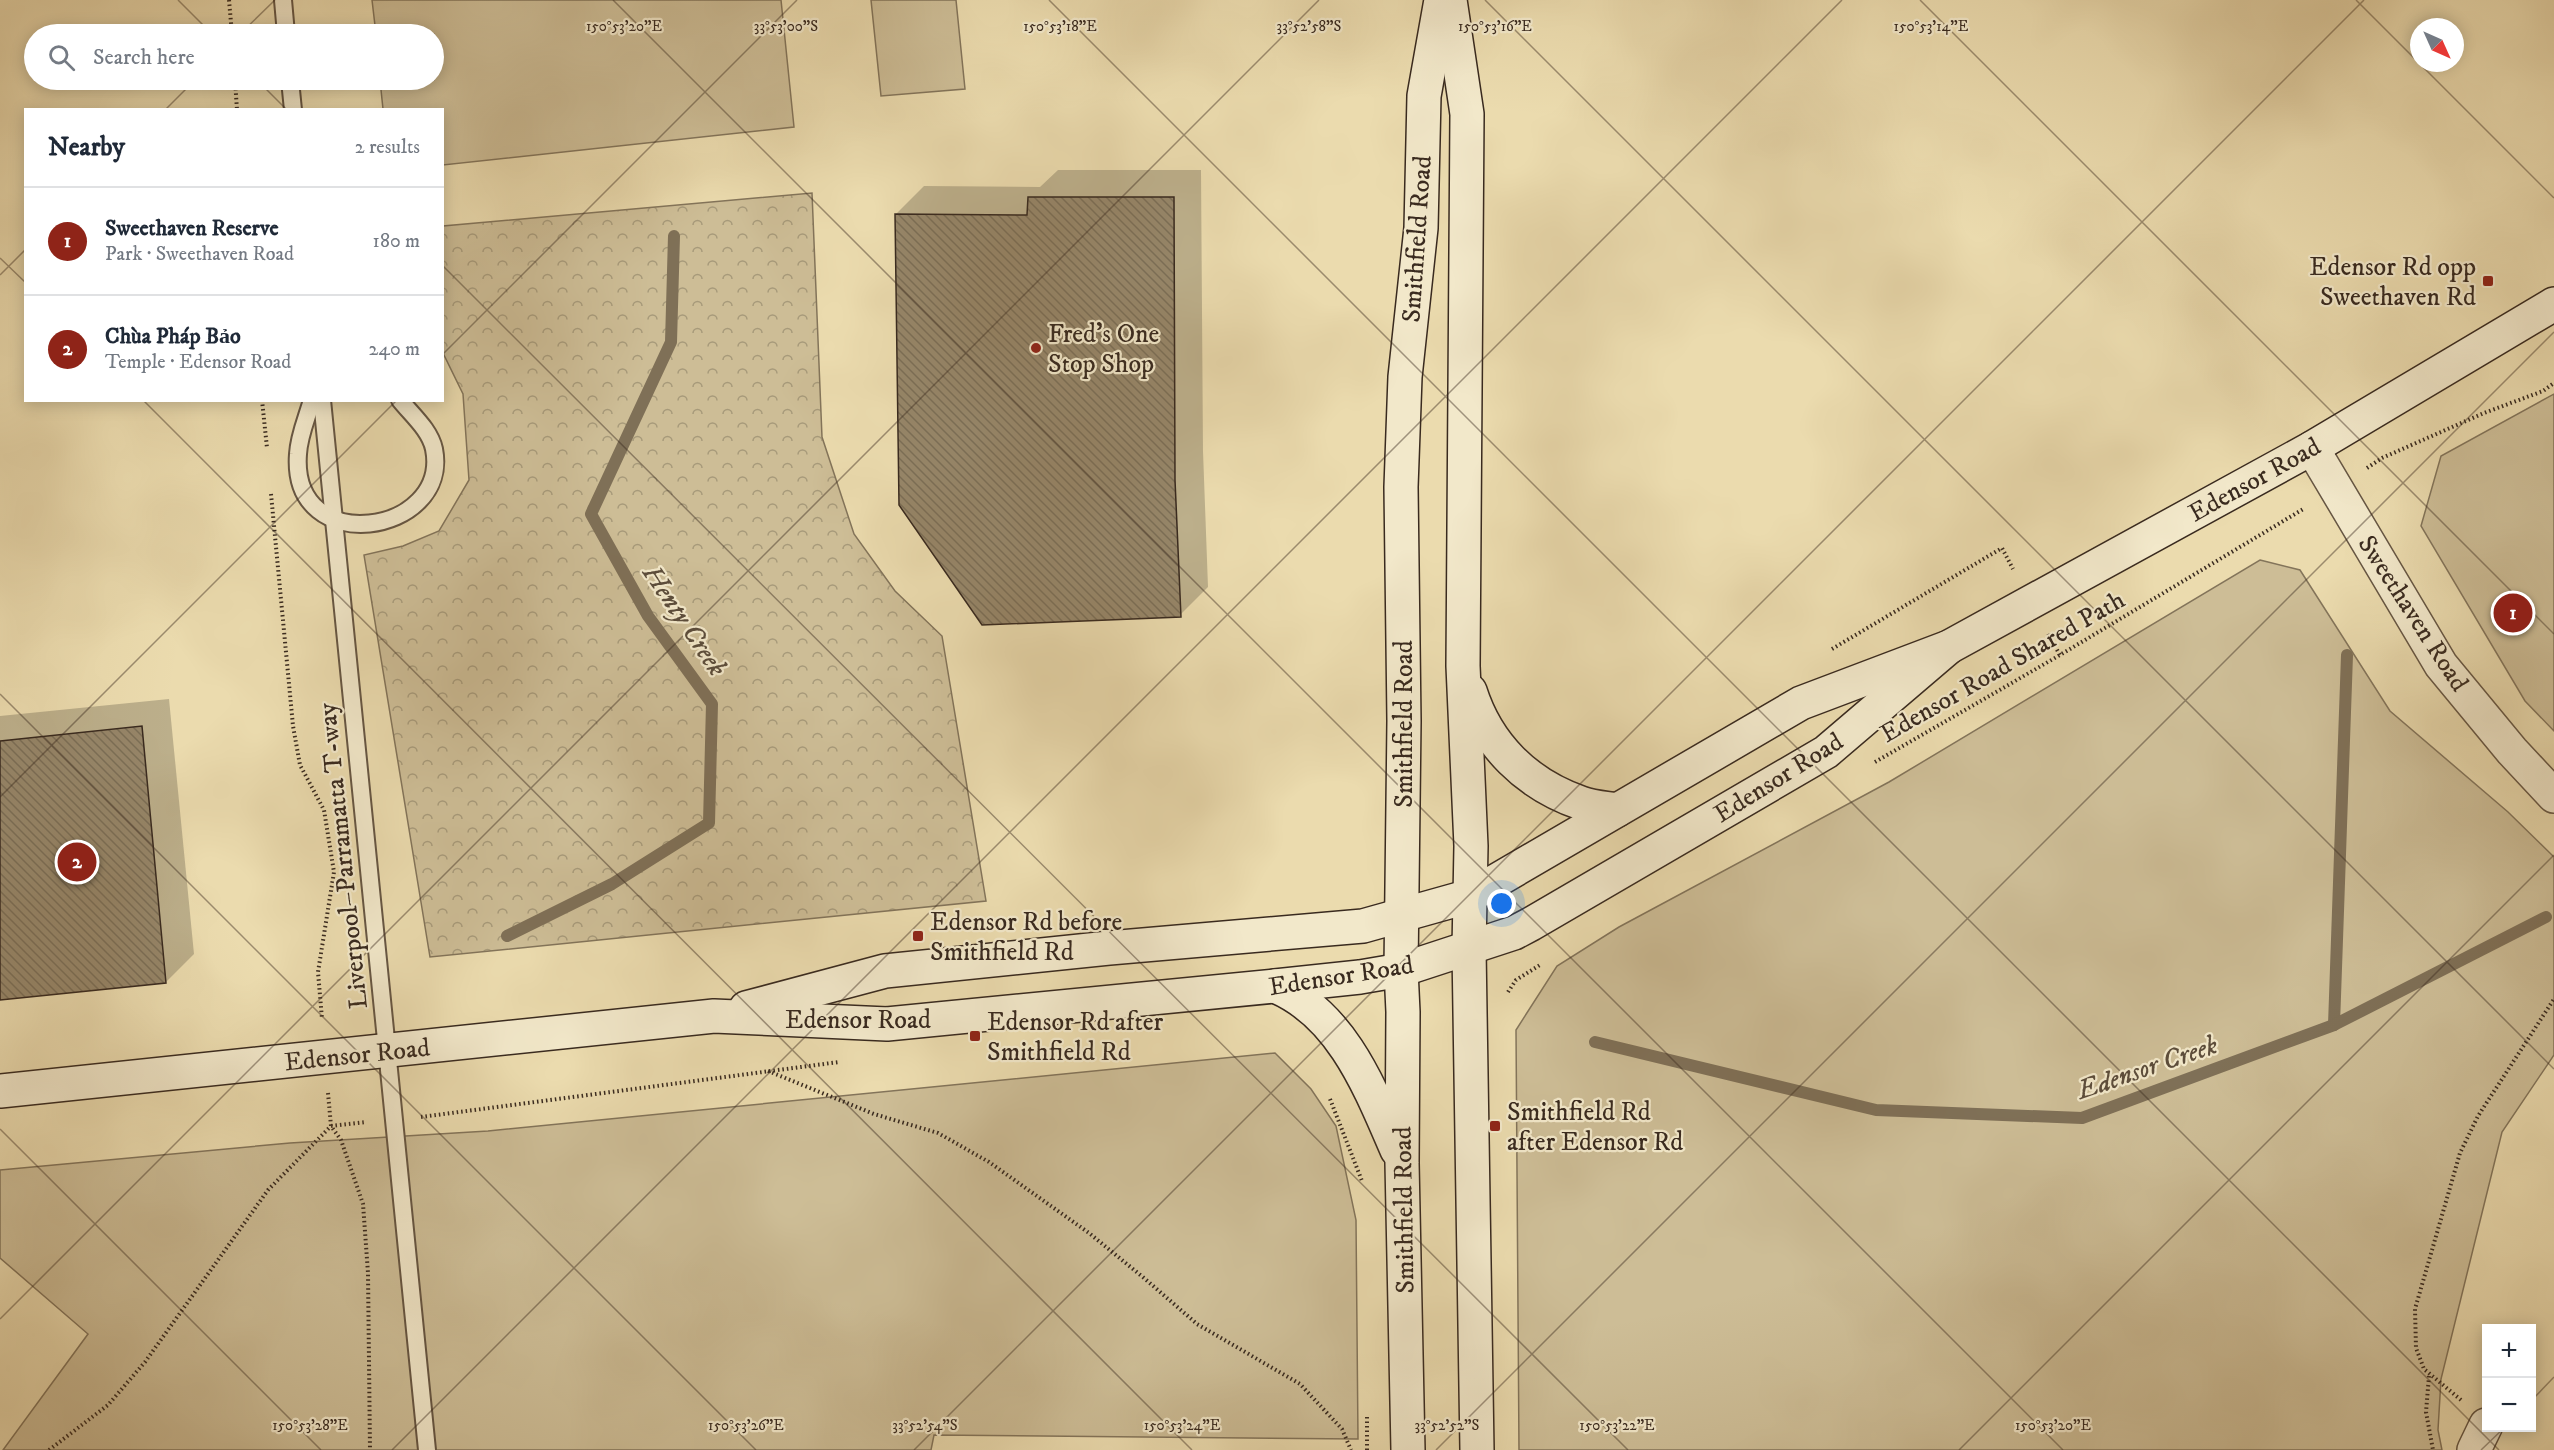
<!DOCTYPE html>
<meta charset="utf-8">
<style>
:root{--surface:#fff;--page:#f2f2f3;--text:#1f2937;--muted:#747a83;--line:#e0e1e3;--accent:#8f2418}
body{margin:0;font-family:"IM FELL DW Pica",serif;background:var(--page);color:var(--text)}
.controls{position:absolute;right:18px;bottom:18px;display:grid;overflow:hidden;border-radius:0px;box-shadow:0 3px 15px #0003}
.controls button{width:54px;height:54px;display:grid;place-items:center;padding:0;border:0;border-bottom:2px solid var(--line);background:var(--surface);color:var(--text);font:30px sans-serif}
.compass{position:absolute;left:2410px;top:18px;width:54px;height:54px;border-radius:50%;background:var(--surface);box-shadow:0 3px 15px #0003;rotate:135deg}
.you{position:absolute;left:1502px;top:904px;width:21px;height:21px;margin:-15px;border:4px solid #fff;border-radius:50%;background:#1a73e8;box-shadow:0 0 0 9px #1a73e833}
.badge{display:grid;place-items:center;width:39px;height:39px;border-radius:50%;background:var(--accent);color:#fff;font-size:20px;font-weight:700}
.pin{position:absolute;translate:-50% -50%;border:3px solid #fff;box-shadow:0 2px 6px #0006}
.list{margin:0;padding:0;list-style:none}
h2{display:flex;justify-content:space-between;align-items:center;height:78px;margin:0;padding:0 24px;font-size:26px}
h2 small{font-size:20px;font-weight:400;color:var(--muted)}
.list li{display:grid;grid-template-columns:39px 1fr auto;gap:18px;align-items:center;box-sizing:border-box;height:108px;padding:0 24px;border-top:2px solid var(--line)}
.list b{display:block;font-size:22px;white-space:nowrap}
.list p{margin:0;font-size:20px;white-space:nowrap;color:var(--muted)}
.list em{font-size:20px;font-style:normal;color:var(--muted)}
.icon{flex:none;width:33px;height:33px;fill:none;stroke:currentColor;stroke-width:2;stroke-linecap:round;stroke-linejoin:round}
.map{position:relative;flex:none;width:2554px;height:1450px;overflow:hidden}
.search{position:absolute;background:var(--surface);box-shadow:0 3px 15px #0003;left:24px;top:24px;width:420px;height:66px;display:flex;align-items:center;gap:15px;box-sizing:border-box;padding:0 21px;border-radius:33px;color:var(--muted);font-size:22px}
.panel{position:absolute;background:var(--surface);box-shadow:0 3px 15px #0003;left:24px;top:108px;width:420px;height:294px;border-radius:0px}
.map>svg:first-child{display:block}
.green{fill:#cdbd96;stroke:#83745a;stroke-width:1.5}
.forest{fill:url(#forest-crowns);stroke:#83745a;stroke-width:1.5}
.shadow{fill:#0003}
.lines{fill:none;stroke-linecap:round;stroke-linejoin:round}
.stream{stroke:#7f7057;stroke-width:12}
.building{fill:url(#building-back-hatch);stroke:#392a1f;stroke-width:1.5}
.lane-casing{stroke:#665643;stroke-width:20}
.street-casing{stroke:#665643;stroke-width:36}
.secondary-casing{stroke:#392a1f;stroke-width:36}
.path{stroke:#392a1f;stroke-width:4;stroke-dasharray:1.5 3;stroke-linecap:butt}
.lane{stroke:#f2e8ca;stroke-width:16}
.street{stroke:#f2e8ca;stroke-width:33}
.secondary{stroke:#f2e8ca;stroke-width:33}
.ticks{fill:none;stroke:#392a1f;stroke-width:1.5;stroke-opacity:0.45}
.poi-dot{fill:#8f2418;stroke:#f2e8ca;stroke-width:2}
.labels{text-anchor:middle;stroke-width:4.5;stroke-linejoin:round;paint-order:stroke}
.street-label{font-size:26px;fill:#392a1f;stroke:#f2e8ca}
.poi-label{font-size:26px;fill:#392a1f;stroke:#f2e8ca;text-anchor:start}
.water-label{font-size:27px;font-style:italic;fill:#5c4d3b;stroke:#f2e8ca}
.ticks-label{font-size:15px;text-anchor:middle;fill:#392a1f;stroke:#f2e8ca;stroke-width:4.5;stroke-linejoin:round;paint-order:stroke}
</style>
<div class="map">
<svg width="2554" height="1450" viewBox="0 0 2554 1450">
<defs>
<pattern id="forest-crowns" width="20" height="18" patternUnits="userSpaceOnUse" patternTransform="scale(1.5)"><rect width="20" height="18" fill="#cdbd96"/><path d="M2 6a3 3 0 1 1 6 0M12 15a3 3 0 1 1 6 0" fill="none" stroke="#a79a7a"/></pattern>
<pattern id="building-back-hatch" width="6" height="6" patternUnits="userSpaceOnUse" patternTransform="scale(1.5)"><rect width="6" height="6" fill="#968669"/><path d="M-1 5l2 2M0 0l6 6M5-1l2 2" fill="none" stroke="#7b6e56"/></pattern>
</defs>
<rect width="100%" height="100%" fill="#ebdbae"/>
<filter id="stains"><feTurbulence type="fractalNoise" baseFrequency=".00333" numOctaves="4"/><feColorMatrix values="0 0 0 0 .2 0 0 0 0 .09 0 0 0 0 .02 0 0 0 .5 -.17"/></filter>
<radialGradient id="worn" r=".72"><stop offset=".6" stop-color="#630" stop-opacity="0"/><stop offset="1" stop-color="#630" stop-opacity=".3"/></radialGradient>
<g class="green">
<path d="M 372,0 L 781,0 L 794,127 L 443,165 L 442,110 L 383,109 L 380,80 L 434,80 L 434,34 L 376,34 Z"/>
<path d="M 871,0 L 956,0 L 965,89 L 881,96 Z"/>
<path d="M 2554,394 L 2554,731 L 2525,701 L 2421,526 L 2441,456 Z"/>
<path d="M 2260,560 L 2300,570 L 2390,711 L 2508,812 L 2554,857 L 2554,1055 L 2502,1132 L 2441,1379 L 2438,1430 L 2442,1450 L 1519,1450 L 1516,1030 L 1557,966 L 1619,927 L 1889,782 Z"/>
<path d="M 1275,1053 L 1311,1089 L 1336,1126 L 1356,1220 L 1358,1439 L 934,1435 L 931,1450 L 3,1450 L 88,1334 L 0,1258 L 0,1170 L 290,1143 L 488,1131 Z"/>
</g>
<path class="forest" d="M 812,193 L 822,437 L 854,534 L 895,591 L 942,636 L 986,901 L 430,957 L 364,555 L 403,546 L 439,531 L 469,480 L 463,394 L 443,353 L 443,226 Z"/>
<g class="shadow">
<path d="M 1058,170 L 1201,170 L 1203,451 L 1208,587 L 1180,615 L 896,214 L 924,186 L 1040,187 Z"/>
<path d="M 169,699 L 194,954 L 166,982 L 0,999 L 0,716 Z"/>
</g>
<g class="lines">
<g class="stream">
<path d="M 507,936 L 612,884 L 709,823 L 712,704 L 648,616 L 591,514 L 671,342 L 674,236"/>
<path d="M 2334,1025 L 2347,655"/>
<path d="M 1595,1042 L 1876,1110 L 2082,1118 L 2334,1025 L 2546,917"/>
</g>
</g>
<g class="building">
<path d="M 1028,197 L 1174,197 L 1175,480 L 1181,617 L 982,625 L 899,505 L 895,214 L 1027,215 Z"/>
<path d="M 142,726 L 166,983 L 0,1000 L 0,741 Z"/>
</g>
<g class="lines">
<g class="lane-casing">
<g id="lane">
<path d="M 283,0 L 286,34"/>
<path d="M 290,80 L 293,110"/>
<path d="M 312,400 C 307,418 299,435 298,454 C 290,560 451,535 434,449 C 430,430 412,415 400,400"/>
<path d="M 322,400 L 427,1450"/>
</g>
</g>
<g class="street-casing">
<g id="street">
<path d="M 2312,448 L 2441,665 L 2512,751 L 2554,796"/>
<path d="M 2474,1450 L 2486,1425"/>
</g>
</g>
<g class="secondary-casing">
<g id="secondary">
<path d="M 1450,0 L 1467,114 L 1463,666 L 1471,846 L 1469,949 L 1477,1450"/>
<path d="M 1470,691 C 1487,745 1526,784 1581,803 C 1592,807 1605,808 1617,810"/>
<path d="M 1275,986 C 1342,1014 1370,1088 1397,1150"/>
<path d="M 746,1008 L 885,971 L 1109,948 L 1363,926 L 1470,896 L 1801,703 L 1949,647 L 2312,448 L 2554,304"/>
<path d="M 0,1091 L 714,1016 L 887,1024 L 1275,986 L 1360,977 L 1401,970 L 1514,933 L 1531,924 L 1826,752 L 1949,647"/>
<path d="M 1408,1450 L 1402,1163 L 1403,1012 L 1401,970 L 1404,721 L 1401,487 L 1405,377 L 1421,228 L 1424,96 L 1441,0"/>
</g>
</g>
<g class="path">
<path d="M 229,0 L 232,34"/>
<path d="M 235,80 L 237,110"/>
<path d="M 262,400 L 267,448"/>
<path d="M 2367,468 L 2382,458 L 2484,413 L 2543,391 L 2554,383"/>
<path d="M 271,494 L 293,726 L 300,765 L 324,810 L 334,872 L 318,972 L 322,1019"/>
<path d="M 2048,634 L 2060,655"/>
<path d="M 1832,649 L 2002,548 L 2013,569"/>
<path d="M 1875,762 L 2060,655 L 2305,508"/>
<path d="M 1508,992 L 1516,980 L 1540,965"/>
<path d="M 768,1071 L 874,1114 L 938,1133 L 989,1162 L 1089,1233 L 1144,1278 L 1197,1324 L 1300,1384 L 1342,1429 L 1351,1450"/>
<path d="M 328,1093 L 331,1126 L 341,1140 L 363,1204 L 368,1273 L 370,1450"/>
<path d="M 1330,1099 L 1362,1181"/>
<path d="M 421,1117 L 839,1062"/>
<path d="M 331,1126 L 366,1122"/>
<path d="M 2429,1376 L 2426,1412 L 2433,1450"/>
<path d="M 2461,1400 L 2424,1369 L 2416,1348 L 2415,1309 L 2460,1153 L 2478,1116 L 2554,999"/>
<path d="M 49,1450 L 108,1405 L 145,1362 L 268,1190 L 331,1126"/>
<path d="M 1367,1450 L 1367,1414"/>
</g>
<use href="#lane" class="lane"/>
<use href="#street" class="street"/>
<use href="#secondary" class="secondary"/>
</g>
<path class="ticks" d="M 178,0 L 212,34M 613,0 L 2063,1450M 1049,0 L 2499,1450M 1485,0 L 2554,1069M 1920,0 L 2554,634M 2356,0 L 2419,63M 240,34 L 275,0M 2419,63 L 2554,198M 257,80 L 287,110M 165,110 L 195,80M 0,258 L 26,283M 442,265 L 1628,1450M 0,275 L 26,249M 442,355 L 797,0M 143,400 L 1192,1450M 0,694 L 756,1450M 0,797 L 397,400M 0,1129 L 321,1450M 0,1319 L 1319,0M 2532,1400 L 2554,1377M 392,1450 L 1842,0M 914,1450 L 2364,0M 1436,1450 L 2554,332M 1959,1450 L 2554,855M 2481,1450 L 2504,1428"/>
<g class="poi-dot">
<rect x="2482" y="275" width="12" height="12" rx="3"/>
<circle cx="1036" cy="348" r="6"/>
<rect x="912" y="930" width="12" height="12" rx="3"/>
<rect x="969" y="1030" width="12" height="12" rx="3"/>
<rect x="1489" y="1120" width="12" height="12" rx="3"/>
</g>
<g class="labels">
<g class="street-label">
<text transform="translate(1416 239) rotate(-86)" y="9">Smithfield Road</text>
<text transform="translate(2254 479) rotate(-29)" y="9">Edensor Road</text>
<text transform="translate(2414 613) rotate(57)" y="9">Sweethaven Road</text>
<text transform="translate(2002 666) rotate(-30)" y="9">Edensor Road Shared Path</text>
<text transform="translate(1403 724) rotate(-90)" y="9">Smithfield Road</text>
<text transform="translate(1778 777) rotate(-32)" y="9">Edensor Road</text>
<text transform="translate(342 856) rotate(-96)" y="9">Liverpool–Parramatta T-way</text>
<text transform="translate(1341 975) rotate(-9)" y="9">Edensor Road</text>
<text x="858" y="1028">Edensor Road</text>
<text transform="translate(357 1054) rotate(-6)" y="9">Edensor Road</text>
<text transform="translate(1403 1210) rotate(-91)" y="9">Smithfield Road</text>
</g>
<g class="poi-label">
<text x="2476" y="275" text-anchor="end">Edensor Rd opp<tspan x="2476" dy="30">Sweethaven Rd</tspan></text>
<text x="1048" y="342">Fred's One<tspan x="1048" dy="30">Stop Shop</tspan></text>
<text x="930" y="930">Edensor Rd before<tspan x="930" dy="30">Smithfield Rd</tspan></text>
<text x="987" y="1030">Edensor Rd after<tspan x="987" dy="30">Smithfield Rd</tspan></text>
<text x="1507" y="1120">Smithfield Rd<tspan x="1507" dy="30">after Edensor Rd</tspan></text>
</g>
<g class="water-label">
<text transform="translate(685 620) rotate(56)" y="9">Henty Creek</text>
<text transform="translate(2147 1067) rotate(-19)" y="9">Edensor Creek</text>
</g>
</g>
<g class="ticks-label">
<text x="624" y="31">150°53'20"E</text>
<text x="786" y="31">33°53'00"S</text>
<text x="1060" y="31">150°53'18"E</text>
<text x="1309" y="31">33°52'58"S</text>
<text x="1495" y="31">150°53'16"E</text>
<text x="1931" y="31">150°53'14"E</text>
<text x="310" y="1430">150°53'28"E</text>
<text x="746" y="1430">150°53'26"E</text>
<text x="925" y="1430">33°52'54"S</text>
<text x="1182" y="1430">150°53'24"E</text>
<text x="1447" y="1430">33°52'52"S</text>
<text x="1617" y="1430">150°53'22"E</text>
<text x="2053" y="1430">150°53'20"E</text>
</g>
<rect width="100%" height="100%" filter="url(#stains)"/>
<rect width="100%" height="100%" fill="url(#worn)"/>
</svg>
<div class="controls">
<button>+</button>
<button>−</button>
</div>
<svg class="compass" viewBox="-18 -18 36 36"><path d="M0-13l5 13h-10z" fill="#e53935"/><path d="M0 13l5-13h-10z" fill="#747a83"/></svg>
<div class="you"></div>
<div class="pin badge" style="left:2513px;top:613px">1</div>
<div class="pin badge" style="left:77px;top:862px">2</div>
<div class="search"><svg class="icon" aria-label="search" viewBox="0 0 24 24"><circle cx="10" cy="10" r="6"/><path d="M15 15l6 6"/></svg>Search here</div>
<section class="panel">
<h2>Nearby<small>2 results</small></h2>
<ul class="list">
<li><span class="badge">1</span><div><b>Sweethaven Reserve</b><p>Park · Sweethaven Road</p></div><em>180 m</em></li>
<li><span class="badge">2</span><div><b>Chùa Pháp Bảo</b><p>Temple · Edensor Road</p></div><em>240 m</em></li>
</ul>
</section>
</div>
